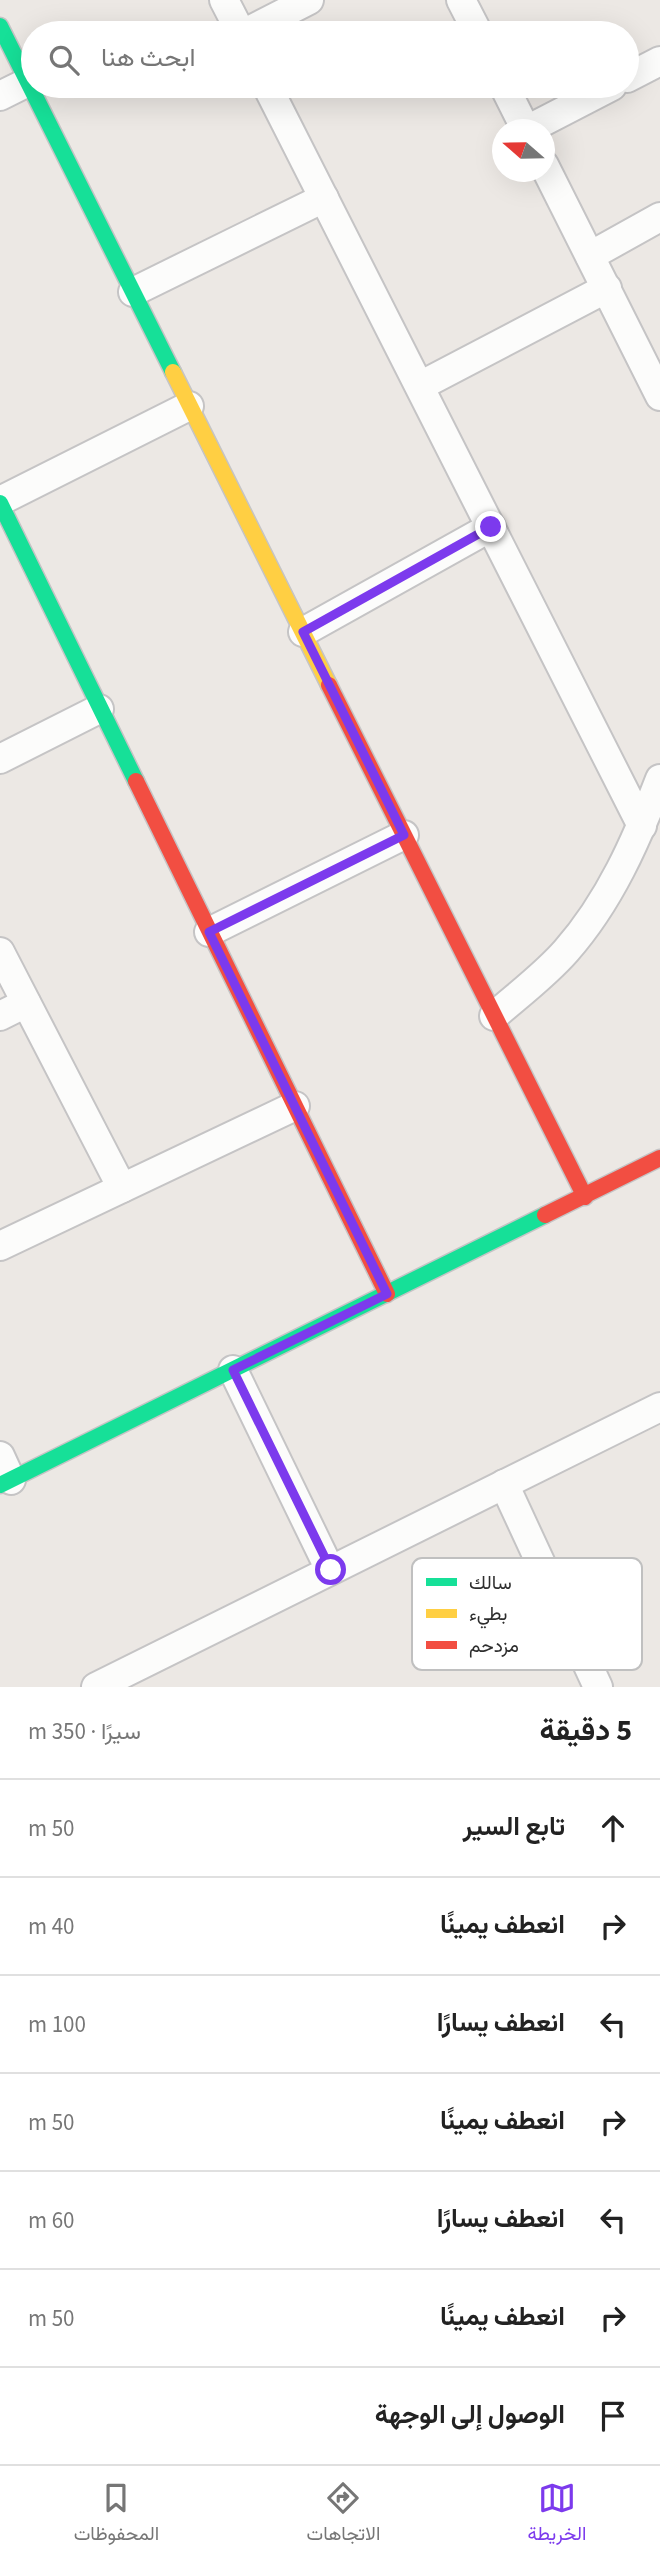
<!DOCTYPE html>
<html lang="ar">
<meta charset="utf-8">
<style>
:root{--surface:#fff;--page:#f2f2f2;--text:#222;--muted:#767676;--line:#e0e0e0;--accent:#7c3aed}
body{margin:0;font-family:"Source Sans 3",Vazirmatn,sans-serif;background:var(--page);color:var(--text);direction:rtl}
.compass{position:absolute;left:492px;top:119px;width:63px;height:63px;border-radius:50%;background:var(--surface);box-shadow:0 7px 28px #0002;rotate:290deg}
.stop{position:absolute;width:21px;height:21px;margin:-16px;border:5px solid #7c3aed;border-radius:50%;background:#fff}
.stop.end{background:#7c3aed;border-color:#fff;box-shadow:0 2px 7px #0008}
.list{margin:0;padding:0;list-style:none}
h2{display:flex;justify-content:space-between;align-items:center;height:91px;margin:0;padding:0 28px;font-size:30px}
h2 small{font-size:23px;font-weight:400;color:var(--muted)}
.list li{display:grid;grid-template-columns:46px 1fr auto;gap:21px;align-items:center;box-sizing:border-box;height:98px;padding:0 28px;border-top:2px solid var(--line)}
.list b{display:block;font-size:26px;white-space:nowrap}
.list em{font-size:23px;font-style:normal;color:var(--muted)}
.icon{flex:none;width:38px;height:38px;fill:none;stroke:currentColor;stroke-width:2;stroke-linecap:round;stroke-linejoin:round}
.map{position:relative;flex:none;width:660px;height:1687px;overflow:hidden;direction:ltr}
.search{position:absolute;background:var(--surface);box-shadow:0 7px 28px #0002;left:21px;right:21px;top:21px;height:77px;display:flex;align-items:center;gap:18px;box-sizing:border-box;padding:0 24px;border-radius:38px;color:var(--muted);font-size:26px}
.sheet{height:777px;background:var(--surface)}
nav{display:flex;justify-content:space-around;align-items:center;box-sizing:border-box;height:98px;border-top:2px solid var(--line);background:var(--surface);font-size:19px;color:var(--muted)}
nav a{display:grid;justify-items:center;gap:4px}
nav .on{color:var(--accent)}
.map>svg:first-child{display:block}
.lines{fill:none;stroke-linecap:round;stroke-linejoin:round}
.street-casing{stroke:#c5c4c5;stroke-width:32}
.fast-casing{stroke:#c5c4c5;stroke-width:19}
.slow-casing{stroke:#c5c4c5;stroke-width:19}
.jam-casing{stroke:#c5c4c5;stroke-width:19}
.street{stroke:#fcfcfb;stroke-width:28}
.fast{stroke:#16e098;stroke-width:16}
.slow{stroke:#ffcf43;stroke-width:16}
.jam{stroke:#f24e42;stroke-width:16}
.route{stroke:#7c3aed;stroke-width:9}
.key{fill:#fff;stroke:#c0c0c0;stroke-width:2}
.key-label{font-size:19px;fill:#2e2e2e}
</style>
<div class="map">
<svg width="660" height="1687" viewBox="0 0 660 1687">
<rect width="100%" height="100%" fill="#ece8e4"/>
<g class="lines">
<g class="street-casing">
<g id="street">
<path d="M 224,0 L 241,33"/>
<path d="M 461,0 L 478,33"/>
<path d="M 245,33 L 309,0"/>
<path d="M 627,78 L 660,61"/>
<path d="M 267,86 L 642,826"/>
<path d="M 504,86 L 526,130"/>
<path d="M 0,96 L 28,82"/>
<path d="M 527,130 L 612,86"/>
<path d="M 544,165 L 660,396"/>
<path d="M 590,256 L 660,217"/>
<path d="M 133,292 L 324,198"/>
<path d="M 420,386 L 607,288"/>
<path d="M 0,501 L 189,406"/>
<path d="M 303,632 L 491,527"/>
<path d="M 0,759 L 99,709"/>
<path d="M 209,932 L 404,835"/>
<path d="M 0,952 L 122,1188"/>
<path d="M 0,1016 L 26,1003"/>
<path d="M 494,1016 C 518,995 545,975 566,951 C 610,901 636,841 660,779"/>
<path d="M 0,1246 L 295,1106"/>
<path d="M 233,1370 L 330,1570"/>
<path d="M 0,1456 L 11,1480"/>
<path d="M 504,1484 L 598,1687"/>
<path d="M 96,1687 L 660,1407"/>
</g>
</g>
<g class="fast-casing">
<g id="fast">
<path d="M 0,26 L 173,372"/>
<path d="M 0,503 L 136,781"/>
<path d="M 0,1485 L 545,1215"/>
</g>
</g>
<g class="slow-casing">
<path id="slow" d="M 173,372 L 329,685"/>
</g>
<g class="jam-casing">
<g id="jam">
<path d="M 329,685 L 585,1197"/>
<path d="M 136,781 L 387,1294"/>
<path d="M 545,1215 L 660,1158"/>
</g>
</g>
<use href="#street" class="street"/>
<use href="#fast" class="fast"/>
<use href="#slow" class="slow"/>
<use href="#jam" class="jam"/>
</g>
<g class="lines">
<path class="route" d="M 331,1570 L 233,1370 L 387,1294 L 209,932 L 404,835 L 303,632 L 491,527"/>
</g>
<rect x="412" y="1558" width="230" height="112" rx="10" class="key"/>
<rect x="426" y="1578" width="31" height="8" fill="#16e098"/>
<rect x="426" y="1609" width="31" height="9" fill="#ffcf43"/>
<rect x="426" y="1641" width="31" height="8" fill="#f24e42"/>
<g class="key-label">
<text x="469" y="1589">سالك</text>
<text x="469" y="1620">بطيء</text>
<text x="469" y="1652">مزدحم</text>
</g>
</svg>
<svg class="compass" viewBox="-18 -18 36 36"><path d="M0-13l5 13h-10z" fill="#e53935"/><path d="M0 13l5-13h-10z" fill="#767676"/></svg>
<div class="stop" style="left:331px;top:1570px"></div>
<div class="stop end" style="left:491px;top:527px"></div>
<div class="search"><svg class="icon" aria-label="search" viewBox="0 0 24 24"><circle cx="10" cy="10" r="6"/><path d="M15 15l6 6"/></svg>ابحث هنا</div>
</div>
<section class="sheet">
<h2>5 دقيقة<small>سيرًا · 350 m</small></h2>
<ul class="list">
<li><svg class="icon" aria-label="ahead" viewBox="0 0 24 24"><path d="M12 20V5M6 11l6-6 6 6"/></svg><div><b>تابع السير</b></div><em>50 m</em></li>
<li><svg class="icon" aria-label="right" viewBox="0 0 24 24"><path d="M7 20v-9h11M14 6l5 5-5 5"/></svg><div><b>انعطف يمينًا</b></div><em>40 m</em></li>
<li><svg class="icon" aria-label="left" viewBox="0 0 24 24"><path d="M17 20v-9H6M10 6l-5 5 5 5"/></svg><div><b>انعطف يسارًا</b></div><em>100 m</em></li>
<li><svg class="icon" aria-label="right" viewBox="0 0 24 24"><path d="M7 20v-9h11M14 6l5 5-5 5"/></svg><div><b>انعطف يمينًا</b></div><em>50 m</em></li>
<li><svg class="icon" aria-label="left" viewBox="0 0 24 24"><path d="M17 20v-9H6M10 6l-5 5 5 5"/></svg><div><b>انعطف يسارًا</b></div><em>60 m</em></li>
<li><svg class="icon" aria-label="right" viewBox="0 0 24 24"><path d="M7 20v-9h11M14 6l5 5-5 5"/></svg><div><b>انعطف يمينًا</b></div><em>50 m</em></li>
<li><svg class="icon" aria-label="arrive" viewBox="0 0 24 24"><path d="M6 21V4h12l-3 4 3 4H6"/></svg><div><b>الوصول إلى الوجهة</b></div></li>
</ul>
</section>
<nav>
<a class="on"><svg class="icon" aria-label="map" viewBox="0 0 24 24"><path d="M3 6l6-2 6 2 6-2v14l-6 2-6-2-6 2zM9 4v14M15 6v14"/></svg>الخريطة</a>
<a><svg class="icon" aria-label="directions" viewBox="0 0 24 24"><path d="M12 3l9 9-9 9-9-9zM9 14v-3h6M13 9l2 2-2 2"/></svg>الاتجاهات</a>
<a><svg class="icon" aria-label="saved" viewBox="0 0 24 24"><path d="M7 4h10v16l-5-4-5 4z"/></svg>المحفوظات</a>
</nav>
